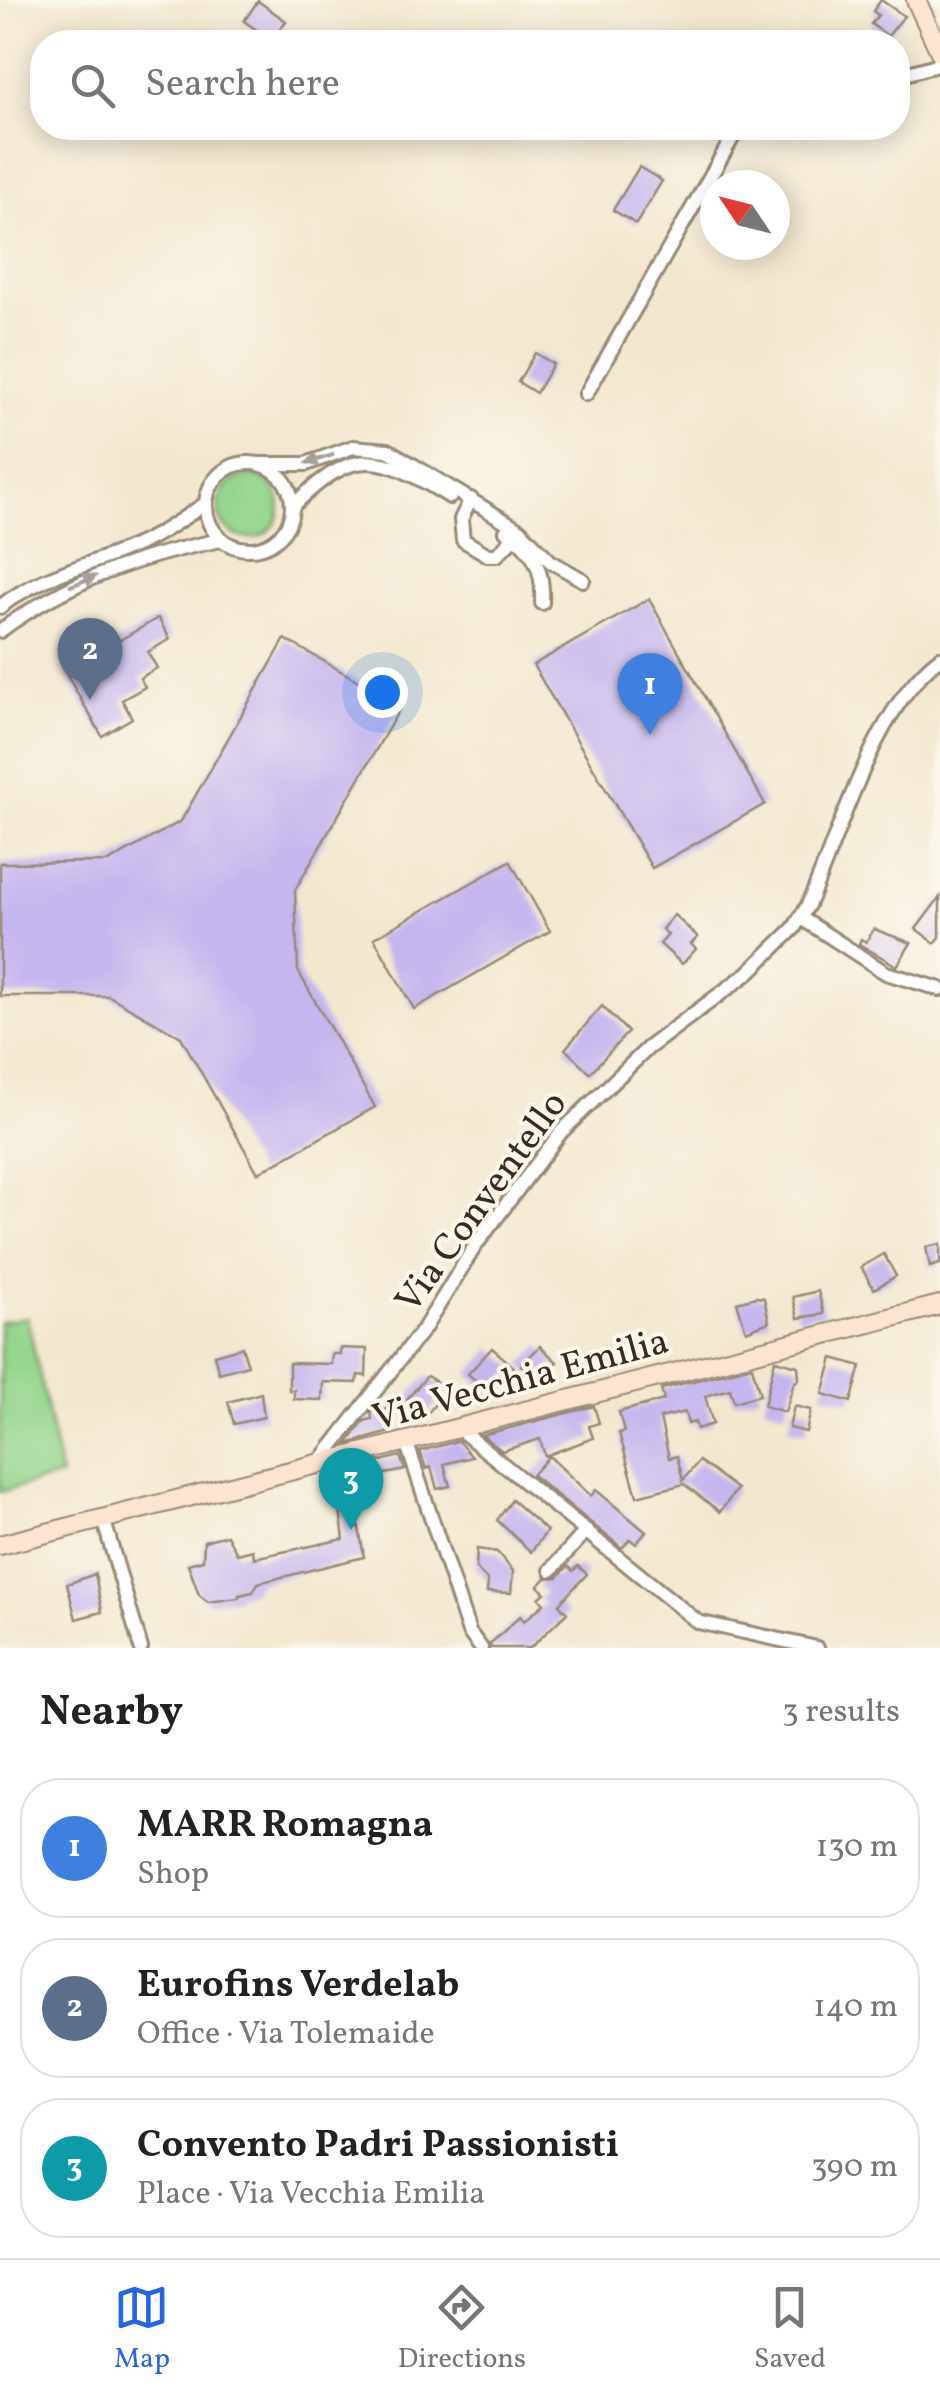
<!DOCTYPE html>
<meta charset="utf-8">
<style>
:root{--surface:#fff;--page:#f2f2f2;--text:#222;--muted:#767676;--line:#e0e0e0;--accent:#2563eb}
body{margin:0;font-family:Vollkorn,serif;background:var(--page);color:var(--text)}
.compass{position:absolute;left:700px;top:170px;width:90px;height:90px;border-radius:50%;background:var(--surface);box-shadow:0 5px 25px #0003;rotate:305deg}
.you{position:absolute;left:382px;top:692px;width:35px;height:35px;margin:-25px;border:8px solid #fff;border-radius:50%;background:#1a73e8;box-shadow:0 0 0 15px #1a73e833}
.badge{display:grid;place-items:center;width:65px;height:65px;border-radius:50%;background:var(--accent);color:#fff;font-size:32px;font-weight:700}
.pin{position:absolute;translate:-50% -82px;filter:drop-shadow(0 2px 5px #0008)}
.pin::after{content:'';position:absolute;top:52px;width:35px;height:30px;background:inherit;clip-path:polygon(0 0,100% 0,50% 100%)}
.list{margin:0;padding:0;list-style:none}
h2{display:flex;justify-content:space-between;align-items:center;height:130px;margin:0;padding:0 40px;font-size:42px}
h2 small{font-size:32px;font-weight:400;color:var(--muted)}
.list li{display:grid;grid-template-columns:65px 1fr auto;gap:30px;align-items:center;box-sizing:border-box;height:140px;margin:0 20px 20px;padding:0 20px;border:2px solid var(--line);border-radius:40px}
.list b{display:block;font-size:38px;white-space:nowrap}
.list p{margin:0;font-size:32px;white-space:nowrap;color:var(--muted)}
.list em{font-size:32px;font-style:normal;color:var(--muted)}
.icon{flex:none;width:55px;height:55px;fill:none;stroke:currentColor;stroke-width:2;stroke-linecap:round;stroke-linejoin:round}
.map{position:relative;flex:none;width:940px;height:1648px;overflow:hidden}
.search{position:absolute;background:var(--surface);box-shadow:0 5px 25px #0003;left:30px;right:30px;top:30px;height:110px;display:flex;align-items:center;gap:25px;box-sizing:border-box;padding:0 35px;border-radius:40px;color:var(--muted);font-size:38px}
.sheet{height:610px;background:var(--surface)}
nav{display:flex;justify-content:space-around;align-items:center;box-sizing:border-box;height:140px;border-top:2px solid var(--line);background:var(--surface);font-size:28px;color:var(--muted)}
nav a{display:grid;justify-items:center;gap:5px}
nav .on{color:var(--accent)}
.map>svg:first-child{display:block}
.green{fill:#95d68e;stroke:#688056;stroke-width:2.5}
.building{fill:#c4b6ee}
.lines{fill:none;stroke-linecap:round;stroke-linejoin:round}
.street-casing{stroke:#978976;stroke-width:18}
.secondary-casing{stroke:#978976;stroke-width:22}
.street{stroke:#fff;stroke-width:12}
.secondary{stroke:#fde4d1;stroke-width:18}
.oneway{fill:#a79f9a}
.labels{text-anchor:middle;stroke-width:8;stroke-linejoin:round;paint-order:stroke}
.street-label{font-size:38px;fill:#3b2a1e;stroke:#fbf7ec}
</style>
<div class="map">
<svg width="940" height="1648" viewBox="0 0 940 1648">
<rect width="100%" height="100%" fill="#fbf7ec"/>
<filter id="ink" filterUnits="userSpaceOnUse"><feTurbulence type="fractalNoise" baseFrequency=".01" numOctaves="2"/><feDisplacementMap in="SourceGraphic" scale="20" xChannelSelector="R" yChannelSelector="G"/><feConvolveMatrix kernelMatrix="1 2 1 2 8 2 1 2 1" color-interpolation-filters="sRGB"/></filter>
<filter id="wash" filterUnits="userSpaceOnUse"><feTurbulence type="fractalNoise" baseFrequency=".0048" numOctaves="4" result="noise"/><feDisplacementMap in="SourceGraphic" scale="40" xChannelSelector="R" yChannelSelector="G"/><feGaussianBlur stdDeviation="2.25" result="paint"/><feColorMatrix in="noise" values="0 0 0 0 0 0 0 0 0 0 0 0 0 0 0 0 0 1.4 0 .05"/><feComposite in="paint" operator="in"/></filter>
<g filter="url(#wash)">
<rect width="100%" height="100%" fill="#f3e8cf"/>
<g class="green">
<circle cx="249" cy="507" r="31"/>
<path d="M 27,1317 L 61,1476 L 0,1492 L 0,1322 Z"/>
</g>
<g id="blocks">
<g class="building">
<path d="M 881,0 L 904,16 L 888,36 L 871,24 L 878,15 L 873,11 Z"/>
<path d="M 258,1 L 286,21 L 272,41 L 244,21 Z"/>
<path d="M 639,167 L 662,181 L 636,224 L 613,210 Z"/>
<path d="M 535,353 L 553,364 L 536,393 L 518,382 Z"/>
<path d="M 649,599 L 765,804 L 652,868 L 533,665 Z"/>
<path d="M 158,618 L 170,639 L 148,652 L 157,668 L 140,678 L 145,687 L 122,700 L 132,718 L 102,736 L 65,672 Z"/>
<path d="M 285,639 L 379,693 L 377,697 L 399,710 L 295,890 L 298,971 L 375,1107 L 258,1173 L 181,1037 L 109,996 L 0,996 L 0,863 L 108,862 L 181,821 Z"/>
<path d="M 510,861 L 550,931 L 414,1009 L 374,938 Z"/>
<path d="M 940,897 L 940,937 L 935,943 L 916,929 Z"/>
<path d="M 674,915 L 698,937 L 691,944 L 696,949 L 682,964 L 660,944 L 668,935 L 662,929 Z"/>
<path d="M 874,929 L 911,943 L 897,966 L 859,944 L 861,939 L 866,942 Z"/>
<path d="M 602,1006 L 628,1032 L 590,1073 L 565,1049 Z"/>
<path d="M 940,1244 L 940,1264 L 930,1267 L 926,1247 Z"/>
<path d="M 884,1254 L 896,1276 L 874,1289 L 861,1267 Z"/>
<path d="M 818,1291 L 824,1314 L 798,1318 L 793,1297 Z"/>
<path d="M 756,1297 L 764,1298 L 769,1322 L 746,1331 L 737,1302 Z"/>
<path d="M 540,1346 L 557,1362 L 538,1382 L 521,1365 Z"/>
<path d="M 242,1347 L 248,1365 L 219,1373 L 214,1355 Z"/>
<path d="M 340,1348 L 367,1349 L 366,1376 L 358,1375 L 357,1383 L 323,1382 L 322,1400 L 294,1399 L 294,1390 L 289,1390 L 289,1363 L 331,1364 L 332,1354 L 340,1354 Z"/>
<path d="M 492,1348 L 514,1367 L 490,1393 L 468,1374 Z"/>
<path d="M 833,1358 L 861,1366 L 851,1402 L 823,1394 Z"/>
<path d="M 775,1360 L 798,1366 L 799,1379 L 794,1383 L 785,1412 L 764,1406 Z"/>
<path d="M 752,1366 L 760,1395 L 734,1402 L 730,1389 L 705,1396 L 713,1424 L 697,1429 L 695,1422 L 688,1424 L 685,1412 L 660,1418 L 669,1458 L 677,1456 L 683,1480 L 699,1461 L 737,1489 L 720,1512 L 684,1484 L 637,1496 L 619,1433 L 624,1432 L 619,1412 L 664,1400 L 661,1389 Z"/>
<path d="M 427,1376 L 448,1389 L 426,1415 L 407,1399 Z"/>
<path d="M 261,1393 L 264,1417 L 234,1424 L 228,1402 Z"/>
<path d="M 594,1406 L 599,1423 L 589,1426 L 593,1438 L 545,1456 L 540,1439 L 502,1451 L 482,1435 Z"/>
<path d="M 794,1406 L 811,1410 L 806,1432 L 789,1428 Z"/>
<path d="M 387,1409 L 394,1431 L 347,1444 L 364,1421 L 372,1419 L 371,1412 Z"/>
<path d="M 458,1441 L 472,1457 L 444,1464 L 450,1486 L 437,1489 L 431,1467 L 426,1469 L 420,1451 Z"/>
<path d="M 400,1456 L 405,1470 L 351,1481 L 364,1557 L 258,1583 L 253,1592 L 239,1595 L 239,1598 L 208,1602 L 199,1595 L 188,1564 L 203,1560 L 204,1541 L 227,1535 L 237,1554 L 253,1550 L 254,1558 L 344,1539 L 335,1473 Z"/>
<path d="M 549,1456 L 591,1496 L 596,1490 L 646,1532 L 636,1544 L 630,1539 L 622,1548 L 532,1475 Z"/>
<path d="M 512,1500 L 547,1531 L 531,1552 L 497,1520 Z"/>
<path d="M 477,1549 L 497,1552 L 513,1571 L 511,1593 L 487,1592 L 488,1581 L 476,1568 Z"/>
<path d="M 568,1566 L 573,1571 L 578,1566 L 587,1574 L 559,1604 L 567,1613 L 530,1648 L 491,1648 L 490,1644 L 520,1616 L 524,1621 L 544,1604 L 539,1598 L 545,1593 L 538,1586 L 546,1578 L 558,1577 Z"/>
<path d="M 95,1574 L 102,1612 L 76,1619 L 67,1584 Z"/>
</g>
</g>
</g>
<g filter="url(#ink)">
<use href="#blocks" fill-opacity="0" stroke="#978976" stroke-width="2.5"/>
<g class="lines">
<g class="street-casing">
<g id="street">
<path d="M 898,76 L 940,64"/>
<path d="M 586,394 L 738,128"/>
<circle cx="249" cy="506" r="43"/>
<path d="M 260,464 L 306,464 L 353,447 L 388,450 L 520,530 L 550,561 L 583,580"/>
<path d="M 471,499 L 461,519 L 463,540 L 488,555 L 497,555 L 517,534"/>
<path d="M 293,506 C 355,444 381,454 450,497"/>
<path d="M 506,531 C 534,549 544,570 542,603"/>
<path d="M 0,607 C 44,571 102,564 151,538 C 170,528 188,515 205,504"/>
<path d="M 0,631 C 67,581 140,556 221,540"/>
<path d="M 801,918 L 886,973 L 940,989"/>
<path d="M 458,1428 L 698,1622 L 817,1648"/>
<path d="M 406,1441 L 469,1632 L 481,1648"/>
<path d="M 319,1463 L 425,1327 L 475,1246 L 561,1132 L 648,1048 L 748,973 L 794,928 L 808,905 C 840,832 875,706 940,658"/>
<path d="M 103,1518 L 141,1648"/>
<path d="M 551,1570 L 586,1531"/>
</g>
</g>
<g class="secondary-casing">
<g id="secondary">
<path d="M 916,0 L 940,52"/>
<path d="M 0,1545 L 940,1305"/>
</g>
</g>
<use href="#street" class="street"/>
<use href="#secondary" class="secondary"/>
</g>
<defs><path id="oneway-solid" d="M-6-.8H1V-3.2L6.5 0L1 3.2V.8H-6Z" transform="scale(2.5)"/></defs>
<g class="oneway">
<use href="#oneway-solid" transform="translate(320 459) rotate(163)"/>
<use href="#oneway-solid" transform="translate(83 581) rotate(-22)"/>
</g>
</g>
<g class="labels">
<g class="street-label">
<text transform="translate(480 1201) rotate(-54)" y="13">Via Conventello</text>
<text transform="translate(520 1378) rotate(-15)" y="13">Via Vecchia Emilia</text>
</g>
</g>
</svg>
<svg class="compass" viewBox="-18 -18 36 36"><path d="M0-13l5 13h-10z" fill="#e53935"/><path d="M0 13l5-13h-10z" fill="#767676"/></svg>
<div class="you"></div>
<div class="pin badge" style="left:650px;top:735px;background:#3f7fe0">1</div>
<div class="pin badge" style="left:90px;top:700px;background:#5c6f8a">2</div>
<div class="pin badge" style="left:351px;top:1530px;background:#0f9aa8">3</div>
<div class="search"><svg class="icon" aria-label="search" viewBox="0 0 24 24"><circle cx="10" cy="10" r="6"/><path d="M15 15l6 6"/></svg>Search here</div>
</div>
<section class="sheet">
<h2>Nearby<small>3 results</small></h2>
<ul class="list">
<li><span class="badge" style="background:#3f7fe0">1</span><div><b>MARR Romagna</b><p>Shop</p></div><em>130 m</em></li>
<li><span class="badge" style="background:#5c6f8a">2</span><div><b>Eurofins Verdelab</b><p>Office · Via Tolemaide</p></div><em>140 m</em></li>
<li><span class="badge" style="background:#0f9aa8">3</span><div><b>Convento Padri Passionisti</b><p>Place · Via Vecchia Emilia</p></div><em>390 m</em></li>
</ul>
</section>
<nav>
<a class="on"><svg class="icon" aria-label="map" viewBox="0 0 24 24"><path d="M3 6l6-2 6 2 6-2v14l-6 2-6-2-6 2zM9 4v14M15 6v14"/></svg>Map</a>
<a><svg class="icon" aria-label="directions" viewBox="0 0 24 24"><path d="M12 3l9 9-9 9-9-9zM9 14v-3h6M13 9l2 2-2 2"/></svg>Directions</a>
<a><svg class="icon" aria-label="saved" viewBox="0 0 24 24"><path d="M7 4h10v16l-5-4-5 4z"/></svg>Saved</a>
</nav>
